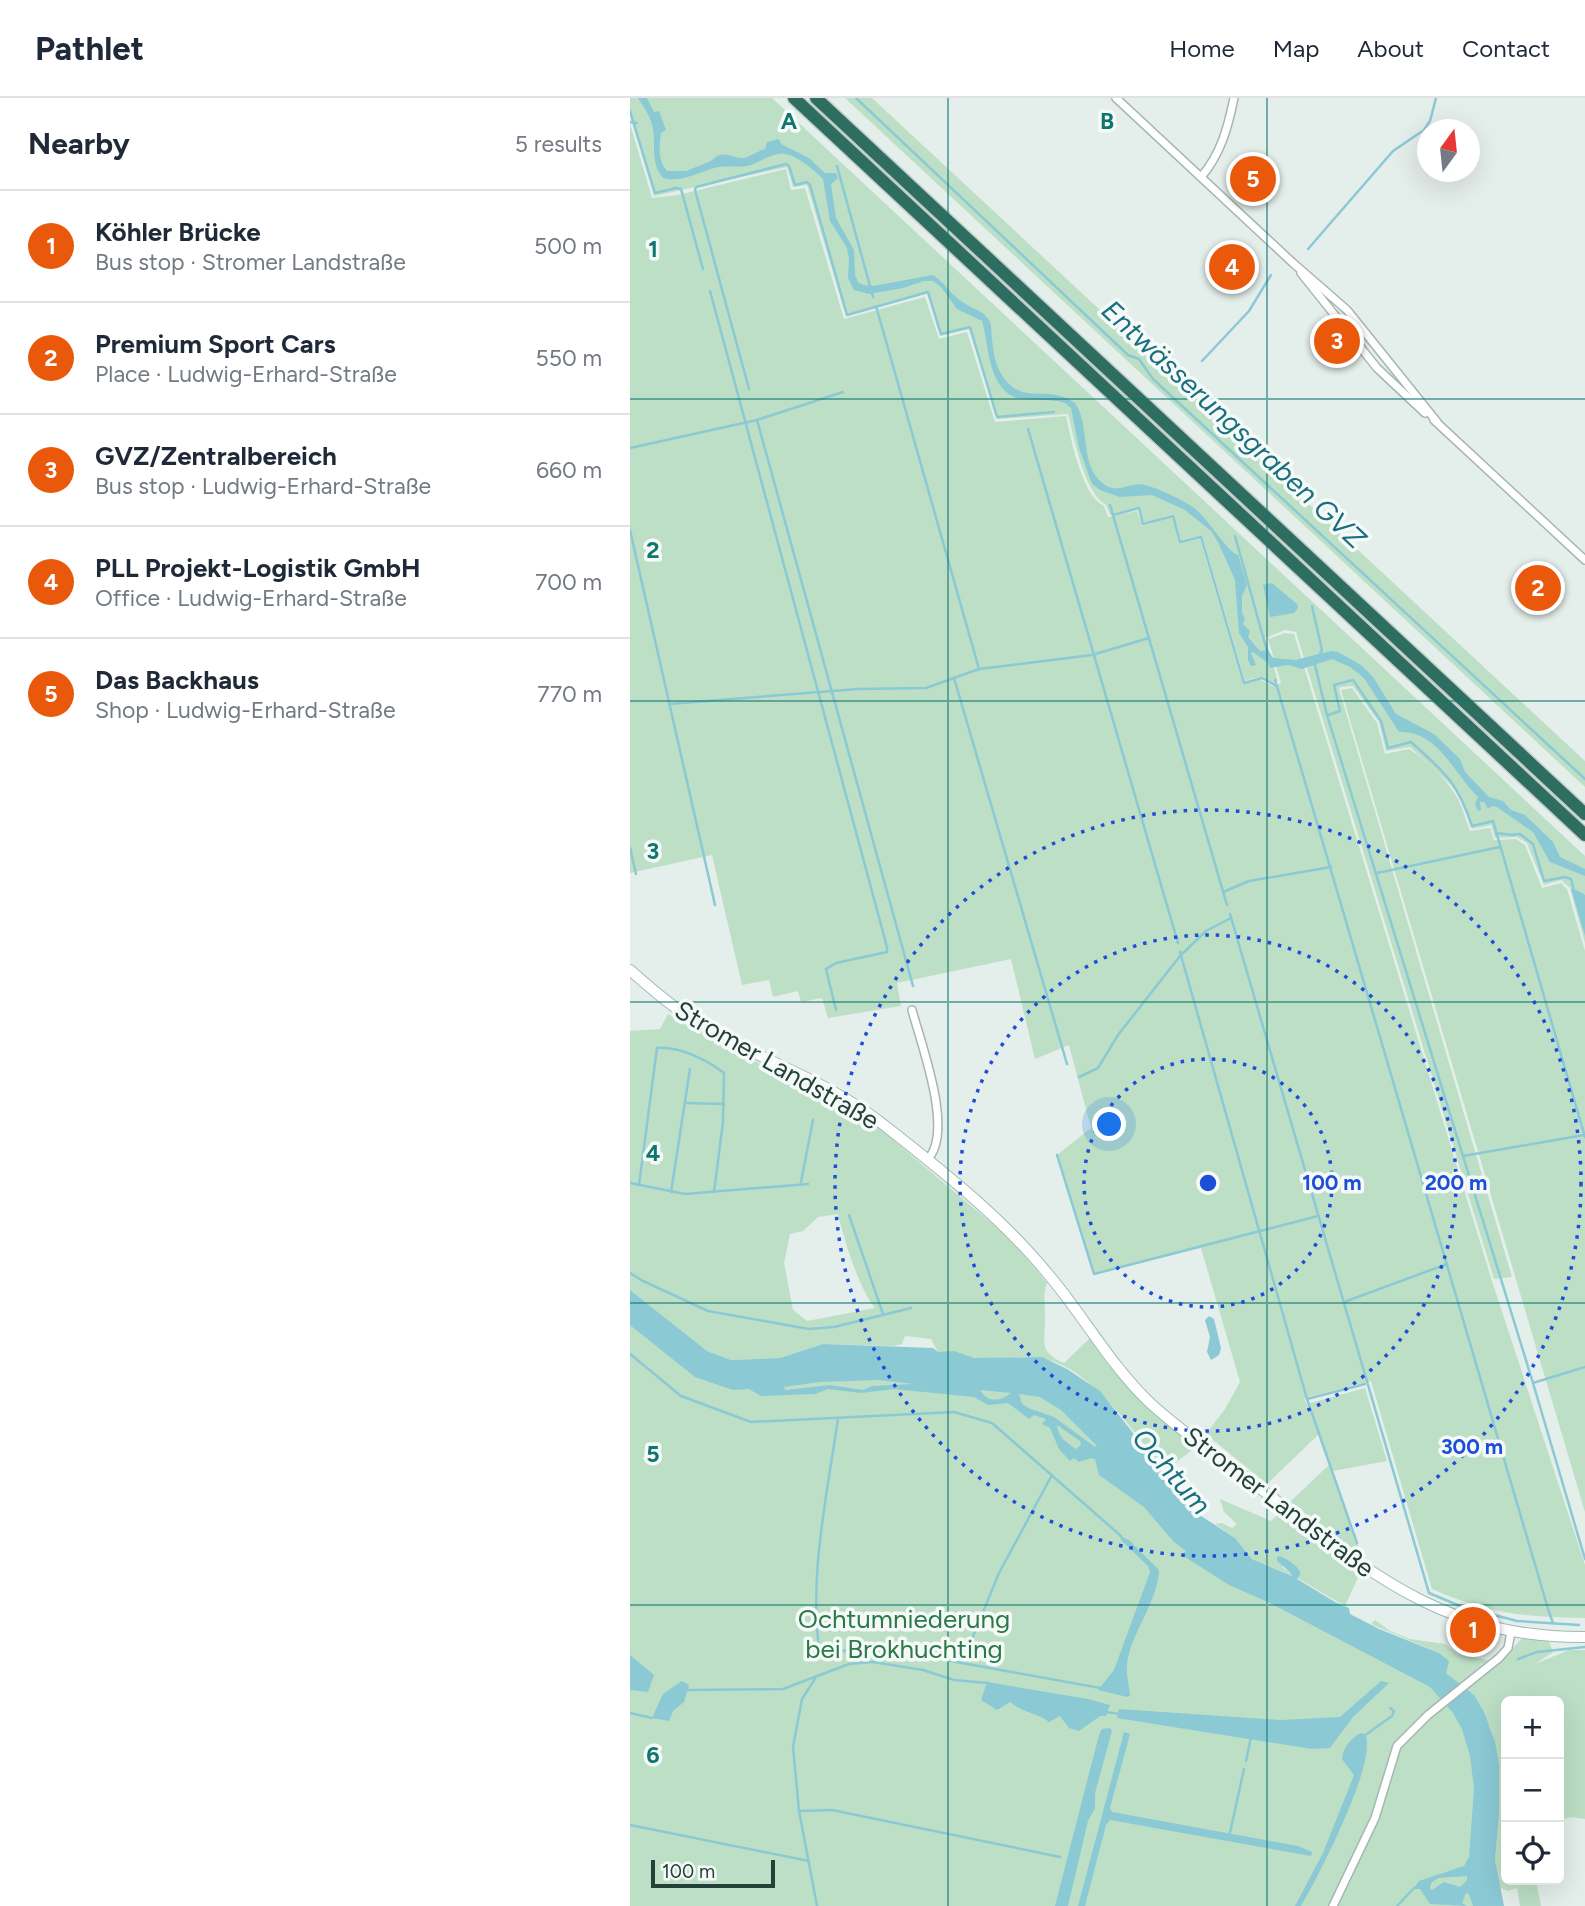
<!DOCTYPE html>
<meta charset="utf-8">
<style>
:root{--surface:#fff;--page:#f2f2f3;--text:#1f2937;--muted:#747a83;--line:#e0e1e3;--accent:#ea580c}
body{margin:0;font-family:Figtree,sans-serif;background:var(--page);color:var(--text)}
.controls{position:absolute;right:21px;bottom:21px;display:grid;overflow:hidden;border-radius:10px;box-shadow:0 7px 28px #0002}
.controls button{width:63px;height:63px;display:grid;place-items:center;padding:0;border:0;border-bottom:2px solid var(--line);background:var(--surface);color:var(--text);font:35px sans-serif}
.compass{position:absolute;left:787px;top:21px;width:63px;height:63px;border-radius:50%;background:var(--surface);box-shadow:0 7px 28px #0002;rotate:15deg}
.scale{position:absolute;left:21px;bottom:18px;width:124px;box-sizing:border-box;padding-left:7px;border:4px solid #234138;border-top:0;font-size:19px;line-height:24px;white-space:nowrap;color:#234138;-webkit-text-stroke:5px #f5faf8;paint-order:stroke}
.you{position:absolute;left:480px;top:1027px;width:24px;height:24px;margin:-18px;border:5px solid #fff;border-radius:50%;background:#1a73e8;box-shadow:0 0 0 10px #1a73e833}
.badge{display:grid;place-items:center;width:46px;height:46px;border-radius:50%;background:var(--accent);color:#fff;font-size:23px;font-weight:700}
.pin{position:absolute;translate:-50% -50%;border:4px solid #fff;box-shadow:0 2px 7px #0006}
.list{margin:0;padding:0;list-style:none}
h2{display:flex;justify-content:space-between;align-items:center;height:91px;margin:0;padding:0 28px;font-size:30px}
h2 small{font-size:23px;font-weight:400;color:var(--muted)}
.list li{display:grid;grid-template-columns:46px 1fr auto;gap:21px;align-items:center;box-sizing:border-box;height:112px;padding:0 28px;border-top:2px solid var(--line)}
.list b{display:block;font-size:26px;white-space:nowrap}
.list p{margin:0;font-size:23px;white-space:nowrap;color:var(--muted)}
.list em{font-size:23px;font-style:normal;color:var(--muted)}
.icon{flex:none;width:38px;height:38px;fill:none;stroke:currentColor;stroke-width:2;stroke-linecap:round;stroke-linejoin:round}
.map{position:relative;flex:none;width:955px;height:1808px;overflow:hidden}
header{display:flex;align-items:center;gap:42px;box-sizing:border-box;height:98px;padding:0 35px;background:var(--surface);border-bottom:2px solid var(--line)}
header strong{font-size:33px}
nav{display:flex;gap:38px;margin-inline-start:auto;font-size:24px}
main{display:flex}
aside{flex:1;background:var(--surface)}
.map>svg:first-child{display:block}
.green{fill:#bddfc6;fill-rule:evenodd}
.water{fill:#8bc9d4;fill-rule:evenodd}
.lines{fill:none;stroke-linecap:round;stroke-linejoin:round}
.stream{stroke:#8bc9d4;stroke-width:2.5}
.street-casing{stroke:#a6b7b1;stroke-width:10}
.secondary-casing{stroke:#a2bab2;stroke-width:12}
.highway-casing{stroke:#c1cac7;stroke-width:15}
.street{stroke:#fff;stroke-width:7}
.secondary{stroke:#fff;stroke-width:10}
.highway{stroke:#2d6e60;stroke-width:12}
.grid{fill:none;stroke:#0f766e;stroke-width:2;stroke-opacity:0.55}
.ring{fill:none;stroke:#1d4ed8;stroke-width:3.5;stroke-dasharray:3.5 7}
.labels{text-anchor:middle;stroke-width:7;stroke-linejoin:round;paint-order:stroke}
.street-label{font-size:26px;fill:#234138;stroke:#f5faf8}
.park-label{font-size:26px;fill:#2b7949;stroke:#f5faf8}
.water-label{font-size:28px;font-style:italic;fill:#1a6f7f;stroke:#f5faf8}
.grid-label{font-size:23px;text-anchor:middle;font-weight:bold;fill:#0f766e;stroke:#f5faf8;stroke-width:7;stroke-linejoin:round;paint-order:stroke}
.centre{fill:#1d4ed8;stroke:#f5faf8;stroke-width:3.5}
.ring-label{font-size:21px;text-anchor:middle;font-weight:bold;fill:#1d4ed8;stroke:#f5faf8;stroke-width:7;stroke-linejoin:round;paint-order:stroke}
</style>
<header>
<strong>Pathlet</strong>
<nav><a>Home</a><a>Map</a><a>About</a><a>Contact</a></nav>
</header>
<main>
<aside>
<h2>Nearby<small>5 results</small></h2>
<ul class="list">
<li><span class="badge">1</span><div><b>Köhler Brücke</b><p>Bus stop · Stromer Landstraße</p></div><em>500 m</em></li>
<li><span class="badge">2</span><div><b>Premium Sport Cars</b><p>Place · Ludwig-Erhard-Straße</p></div><em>550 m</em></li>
<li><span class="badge">3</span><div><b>GVZ/Zentralbereich</b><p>Bus stop · Ludwig-Erhard-Straße</p></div><em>660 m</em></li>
<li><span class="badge">4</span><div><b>PLL Projekt-Logistik GmbH</b><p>Office · Ludwig-Erhard-Straße</p></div><em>700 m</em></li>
<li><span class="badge">5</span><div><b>Das Backhaus</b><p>Shop · Ludwig-Erhard-Straße</p></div><em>770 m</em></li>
</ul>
</aside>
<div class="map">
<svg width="955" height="1808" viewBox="0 0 955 1808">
<rect width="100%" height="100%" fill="#e4eeea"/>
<g class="green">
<path d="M 0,0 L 142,0 L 955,758 L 955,845 L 940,790 L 931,782 L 914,787 L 897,745 L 887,739 L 865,740 L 861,727 L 842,731 L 831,701 L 821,687 L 780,649 L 756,653 L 749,624 L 723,588 L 711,589 L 709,591 L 882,1179 L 864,1181 L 666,534 L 655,532 L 635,540 L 648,583 L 643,585 C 633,578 627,579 615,583 L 572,438 L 551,442 L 543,416 L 514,425 L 509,410 L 480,417 L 476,407 C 454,395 444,339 438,316 L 367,321 L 339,231 L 310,238 L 297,195 L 216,218 L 177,87 L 163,89 L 157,69 L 24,98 L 0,17 Z"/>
<path d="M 215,0 L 242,0 L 955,663 L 955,689 Z"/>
<path d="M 0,26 L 22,100 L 48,97 L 156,71 L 161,92 L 175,90 L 214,221 L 295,199 L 309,241 L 337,234 L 365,324 L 436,318 C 441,341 452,398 474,408 L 478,419 L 507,413 L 513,428 L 542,418 L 549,445 L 570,441 L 613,586 L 629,581 L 643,588 L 651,585 L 638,541 L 655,535 L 664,536 L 862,1183 L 955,1467 L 955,1520 C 895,1519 858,1516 802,1491 L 741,1283 L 674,1300 L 688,1332 L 680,1305 L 735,1290 L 757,1363 L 703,1373 L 731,1457 L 660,1404 L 700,1366 L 690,1335 L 637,1386 L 576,1336 L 595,1311 L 610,1284 L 571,1150 L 464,1176 L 427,1057 L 461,1030 L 439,947 L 405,961 L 381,861 L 267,885 L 271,908 L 198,920 L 192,900 L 171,904 L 168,893 L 143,899 L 139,882 L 112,887 L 82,757 L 0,775 Z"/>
<path d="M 722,590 L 747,625 L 755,656 L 779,651 C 796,662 818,683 828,701 C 833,711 836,723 840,733 L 860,730 L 864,742 L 886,741 L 895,747 L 912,790 L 931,785 L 937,791 L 955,853 L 955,1414 L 711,592 Z"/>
<path d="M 38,916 L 97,950 L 230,1014 L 379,1140 L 417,1185 C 412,1199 416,1210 415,1224 C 414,1247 410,1254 434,1265 L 460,1240 C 485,1284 528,1317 567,1348 L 535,1373 C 507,1338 468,1280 425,1264 C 401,1255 375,1261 350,1260 C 334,1260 327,1253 308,1254 L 301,1241 L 275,1238 L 272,1246 L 264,1248 L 193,1246 L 150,1260 L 101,1262 L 77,1253 L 0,1192 L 0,933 L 30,931 ZM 208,1116 C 214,1141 229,1191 245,1210 L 177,1223 L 163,1212 L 154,1165 L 160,1136 L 173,1133 L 188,1119 Z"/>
<path d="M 0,1204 L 90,1266 L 411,1278 L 594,1452 L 841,1602 L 859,1765 L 867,1808 L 0,1808 Z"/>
<path d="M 590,1401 L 641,1423 L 651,1414 L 730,1475 L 715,1508 L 667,1480 L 671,1475 C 667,1467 658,1462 650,1458 L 653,1470 L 662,1475 L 663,1478 L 622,1461 L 605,1440 L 585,1426 L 592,1425 L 602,1430 L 607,1426 L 594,1414 Z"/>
<path d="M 745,1522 L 760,1533 L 780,1541 L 815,1546 L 828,1556 L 858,1562 L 829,1586 L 816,1575 L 809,1555 L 741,1526 Z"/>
<path d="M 892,1540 L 919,1543 L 923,1554 L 905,1566 L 939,1552 L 955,1552 L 955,1721 L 941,1719 L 929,1722 L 929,1603 L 876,1603 L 876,1782 L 906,1782 L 911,1808 L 890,1808 L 887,1790 L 877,1793 L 869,1789 L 865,1762 L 869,1717 L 869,1666 L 860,1629 L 835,1591 L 870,1565 Z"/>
</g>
<g class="water">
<path d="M 8,0 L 17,0 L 24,14 L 29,13 L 36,32 L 31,35 C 29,48 28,63 37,73 L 56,73 L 81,63 C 95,50 100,61 114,60 C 120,59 128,53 135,51 L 137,44 L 149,41 L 151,46 L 179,60 L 195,75 L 206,75 L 208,80 L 201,86 L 206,120 L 224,152 L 225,177 L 228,184 L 233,187 L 243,188 L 303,177 C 315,185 322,198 334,205 C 344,212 354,212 360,224 C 362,228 361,235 362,240 C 363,255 366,273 378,285 C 397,305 420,287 445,305 C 460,327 450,362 469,382 C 487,400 497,383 515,387 C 530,391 551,401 564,410 C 579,421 597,454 608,457 L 617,487 L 612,498 L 612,515 L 615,521 L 613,526 L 620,533 L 618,539 L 630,553 L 638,552 L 643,560 L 665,562 L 701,553 L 708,554 L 731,567 L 743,579 L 766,616 L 804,636 L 830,661 L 835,674 L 859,699 L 873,703 L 881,712 L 895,717 L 923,744 L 930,759 L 955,771 L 955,778 L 920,764 L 903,734 L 867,709 L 862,708 L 858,711 L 854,704 L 850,704 L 851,712 L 848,713 L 845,706 L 848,699 C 824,676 808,632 769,634 L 734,580 L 720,569 L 702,561 L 672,571 L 658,567 L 640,570 L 638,565 L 623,554 L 621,555 L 626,567 L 621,568 L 618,562 L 618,549 L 609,535 L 605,482 L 588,444 L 581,433 L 555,412 L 522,397 L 490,399 L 470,392 L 462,386 L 449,350 L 441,310 L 435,305 L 428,303 C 419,302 390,302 384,299 C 357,286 359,246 352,223 L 327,211 L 311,189 L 303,183 L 294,183 L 273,190 L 239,196 L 224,192 L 218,180 L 219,161 L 217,150 L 200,123 L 193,81 C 184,72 162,52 148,56 C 137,58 128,65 117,68 C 106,70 95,67 84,70 C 69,75 48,85 33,80 C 20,64 26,48 23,31 C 21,18 14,10 8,0 Z"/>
<path d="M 642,485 L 667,506 L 668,510 L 664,515 L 640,519 L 633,487 Z"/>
<path d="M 941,791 L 944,791 L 955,797 L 955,838 Z"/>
<path d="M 0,1192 L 77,1253 L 101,1262 L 150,1260 L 193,1246 L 303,1250 L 308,1254 L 324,1253 L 344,1260 L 412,1259 L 437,1271 L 470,1293 L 565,1414 L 605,1440 L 622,1461 L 662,1478 L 661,1475 L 647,1463 L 647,1459 L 650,1458 C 659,1462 667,1467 671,1475 L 667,1481 L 705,1504 L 719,1510 L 720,1516 L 749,1531 L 809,1555 L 819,1563 L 816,1575 L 844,1597 L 854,1614 L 865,1644 L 869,1666 L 869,1717 L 865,1762 L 874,1808 L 843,1808 L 839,1796 L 836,1795 L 832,1805 L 837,1808 L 800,1806 L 790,1791 L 783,1791 L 789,1783 L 834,1768 L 839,1759 L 844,1690 L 840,1658 L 832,1631 L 823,1615 L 800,1589 L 640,1505 L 599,1487 L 552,1457 L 556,1453 L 543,1443 L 514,1409 L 469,1377 L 465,1361 L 461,1360 L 449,1364 L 444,1360 L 440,1363 L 429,1351 L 420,1330 L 412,1326 L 416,1321 L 404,1317 L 399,1321 L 378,1305 L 358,1307 L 344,1299 L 264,1291 L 231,1295 L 198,1291 L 185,1296 L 131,1298 L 119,1291 L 103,1292 L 65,1279 L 0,1227 ZM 249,1282 L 283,1286 L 242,1288 L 233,1292 L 200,1287 L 156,1292 L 153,1289 L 190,1284 ZM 350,1292 L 381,1295 C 370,1304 358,1305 350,1292 ZM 389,1296 L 410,1299 L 431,1312 L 467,1348 L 465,1349 L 424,1319 L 401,1311 L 392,1306 ZM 427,1327 L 450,1343 L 451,1347 L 446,1351 C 436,1344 428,1339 427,1327 ZM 837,1778 L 837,1782 L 830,1789 L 814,1784 L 802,1792 L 800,1790 L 801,1785 L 808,1780 Z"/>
<path d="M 579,1218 L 584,1221 L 591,1250 L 589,1257 L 581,1262 L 577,1254 L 580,1239 L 575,1222 Z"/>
<path d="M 489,1437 L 500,1443 L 529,1472 C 528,1501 504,1532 498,1560 C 495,1573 499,1585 500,1598 L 497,1599 L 468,1592 L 484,1572 L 520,1474 L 518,1468 L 492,1443 Z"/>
<path d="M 0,1557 L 24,1577 L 18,1594 L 0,1592 Z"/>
<path d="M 52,1583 L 59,1587 L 54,1604 L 43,1613 L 39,1623 L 22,1620 L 33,1596 Z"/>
<path d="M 751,1583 L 759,1585 L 723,1619 L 700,1650 L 682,1651 L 487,1620 L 489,1611 L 651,1622 L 710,1619 Z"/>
<path d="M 357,1584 L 458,1601 L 480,1607 L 476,1618 L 470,1618 L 449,1633 L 439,1630 L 430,1618 L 419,1624 C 405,1614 393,1615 380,1604 L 367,1612 L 351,1602 Z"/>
<path d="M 480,1630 L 482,1633 L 465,1695 L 465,1710 L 458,1723 L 438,1808 L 425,1808 L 469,1637 L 472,1631 Z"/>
<path d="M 494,1634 L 500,1636 L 480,1710 L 482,1714 L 668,1748 L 682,1754 L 681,1758 L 480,1722 L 476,1727 L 455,1808 L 448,1808 Z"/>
<path d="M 731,1635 L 735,1636 C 749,1662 687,1781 671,1808 L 665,1808 L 693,1755 L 724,1677 L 712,1661 C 713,1649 721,1640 731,1635 Z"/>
</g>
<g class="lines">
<g class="stream">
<path d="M 226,0 L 498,257 L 509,261 L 523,281 L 955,681"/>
<path d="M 0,13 L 25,95 L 46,90 L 51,91 L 73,171"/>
<path d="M 0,24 L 7,25"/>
<path d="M 207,68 L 243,199"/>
<path d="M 678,151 L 763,53 L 794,32 L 800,23 L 806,0"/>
<path d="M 80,193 L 257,849 L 257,854 L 206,865 L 196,871 L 206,912"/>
<path d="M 246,208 L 349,571"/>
<path d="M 572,263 L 619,213 L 641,177"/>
<path d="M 119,291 L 65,92 L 66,89 L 156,66 L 159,68 L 165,87 L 177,84 L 180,87 L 217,217 L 298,194 L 311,236 L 340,229 L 367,319 L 424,314"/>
<path d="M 127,322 L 283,888"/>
<path d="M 398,331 L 548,845"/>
<path d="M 0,350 L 127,322 L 213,294"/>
<path d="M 480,407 L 597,807"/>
<path d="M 483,417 L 509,410 L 513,426 L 543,418 L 550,444 L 571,439 L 614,585 L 632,580 L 645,587"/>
<path d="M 0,432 L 85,807"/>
<path d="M 605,438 L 637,553"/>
<path d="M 682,508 L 692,552 L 689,558"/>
<path d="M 685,567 L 697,617 L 903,1285 L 955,1461"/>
<path d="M 324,580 L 437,966"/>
<path d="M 645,582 L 919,1514 L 923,1525"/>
<path d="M 39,606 L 228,591 L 296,590 L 349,571 L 462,557 L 519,540"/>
<path d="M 698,617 L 710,613 L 704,587 L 723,582 L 751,623 L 758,650 L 781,644 C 815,675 827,683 842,728 L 863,723 L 955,1039"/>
<path d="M 866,735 L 882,737 L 890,736 L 903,746 L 914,783 L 935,779 L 941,781 L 944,793"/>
<path d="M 0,750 L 6,776"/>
<path d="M 747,775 L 870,749"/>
<path d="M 593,794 L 619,783 L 701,769"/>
<path d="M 600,816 L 799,1495 L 830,1508 L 887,1523 L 949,1527"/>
<path d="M 550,854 L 677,1301 L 727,1445"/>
<path d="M 449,979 L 468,970 L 488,937 L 550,858 L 576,833 L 601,820"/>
<path d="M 55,1005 L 94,1006"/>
<path d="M 427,1057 L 464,1176 L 688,1118"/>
<path d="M 833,1058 L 954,1037"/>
<path d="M 171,1084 L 183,1022"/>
<path d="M 0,1085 L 55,1096 L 178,1086"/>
<path d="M 9,1087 L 27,950 C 49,948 77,962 94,975 L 93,1024 L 84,1094"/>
<path d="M 41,1094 L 60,971"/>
<path d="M 219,1117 L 253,1216"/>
<path d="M 0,1175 L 13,1183 L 78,1213 L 179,1231 L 204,1229 L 281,1210"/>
<path d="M 714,1204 L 817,1166"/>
<path d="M 0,1256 L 51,1298 L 121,1324 L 324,1314 L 362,1325 L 491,1438"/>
<path d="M 903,1285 L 955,1269"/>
<path d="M 677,1301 L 735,1286"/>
<path d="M 208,1320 C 197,1399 178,1479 190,1558 L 231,1549 L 249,1550 L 332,1565 L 369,1475 L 422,1377"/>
<path d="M 888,1561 L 907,1554 L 955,1549"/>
<path d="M 332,1565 L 470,1590"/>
<path d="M 185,1581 L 172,1601 L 163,1649 L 169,1713 L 187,1808"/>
<path d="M 57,1592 L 153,1591 L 219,1566 L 243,1564 L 293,1572 L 324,1582 L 358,1585"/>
<path d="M 476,1614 L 490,1616"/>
<path d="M 0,1615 L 22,1620"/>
<path d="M 734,1638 L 762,1618 L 764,1613 L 760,1610"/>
<path d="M 616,1663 L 621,1639"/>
<path d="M 169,1713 L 202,1712 L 430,1759"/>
<path d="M 0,1727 L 179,1763"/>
<path d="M 599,1739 L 614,1671"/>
<path d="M 767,1808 L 784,1790"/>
</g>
<g class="street-casing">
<g id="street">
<path d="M 486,0 L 663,165 L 717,212 L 807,324"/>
<path d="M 571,79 C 591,56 598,29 604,0"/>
<path d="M 671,175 L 747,270 L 795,315"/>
<path d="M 804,322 L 955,462"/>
<path d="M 282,912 C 291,946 325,1035 297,1062"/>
<path d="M 703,1808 L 745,1720 L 767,1648 L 798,1617 L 869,1560 L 878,1550 L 881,1534"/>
</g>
</g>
<g class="secondary-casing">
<path id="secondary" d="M 0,872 C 26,895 51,916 81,933 C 141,966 206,987 259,1031 C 315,1075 373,1121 418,1176 C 453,1217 479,1265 518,1303 C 552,1335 594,1362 631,1391 C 738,1473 812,1540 955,1539"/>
</g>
<g class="highway-casing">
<g id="highway">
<path d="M 164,0 L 955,737"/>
<path d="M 186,0 L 955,716"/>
</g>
</g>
<use href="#street" class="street"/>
<use href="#secondary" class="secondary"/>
<use href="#highway" class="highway"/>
</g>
<path class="grid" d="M 318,0 L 318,1808M 637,0 L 637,1808M 0,301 L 955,301M 0,603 L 955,603M 0,904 L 955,904M 0,1205 L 955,1205M 0,1507 L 955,1507"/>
<g class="ring">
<circle cx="578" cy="1085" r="124"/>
<circle cx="578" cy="1085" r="248"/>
<circle cx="578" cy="1085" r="373"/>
</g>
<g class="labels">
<g class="street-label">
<text transform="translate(147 967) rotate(30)" y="9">Stromer Landstraße</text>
<text transform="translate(649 1404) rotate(37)" y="9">Stromer Landstraße</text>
</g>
<g class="park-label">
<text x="274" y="1530">Ochtumniederung<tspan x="274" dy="30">bei Brokhuchting</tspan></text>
</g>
<g class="water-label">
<text transform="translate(604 326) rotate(43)" y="10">Entwässerungsgraben GVZ</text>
<text transform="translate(542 1373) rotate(49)" y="10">Ochtum</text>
</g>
</g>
<g class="grid-label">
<text x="159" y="31">A</text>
<text x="477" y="31">B</text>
<text x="23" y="159">1</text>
<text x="23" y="460">2</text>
<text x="23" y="761">3</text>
<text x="23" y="1063">4</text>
<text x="23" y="1364">5</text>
<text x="23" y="1665">6</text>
</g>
<circle cx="578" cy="1085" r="10" class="centre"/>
<g class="ring-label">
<text x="702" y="1092">100 m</text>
<text x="826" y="1092">200 m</text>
<text x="842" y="1356">300 m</text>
</g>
</svg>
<div class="controls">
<button>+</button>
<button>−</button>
<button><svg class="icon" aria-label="locate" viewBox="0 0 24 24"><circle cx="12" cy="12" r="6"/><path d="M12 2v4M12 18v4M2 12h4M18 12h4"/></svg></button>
</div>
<svg class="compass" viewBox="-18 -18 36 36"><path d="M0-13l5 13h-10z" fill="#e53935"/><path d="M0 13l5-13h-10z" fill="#747a83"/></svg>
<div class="scale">100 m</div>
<div class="you"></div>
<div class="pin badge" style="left:843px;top:1532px">1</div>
<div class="pin badge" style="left:908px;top:490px">2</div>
<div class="pin badge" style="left:707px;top:243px">3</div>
<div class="pin badge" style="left:602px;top:169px">4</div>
<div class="pin badge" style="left:623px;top:81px">5</div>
</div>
</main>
